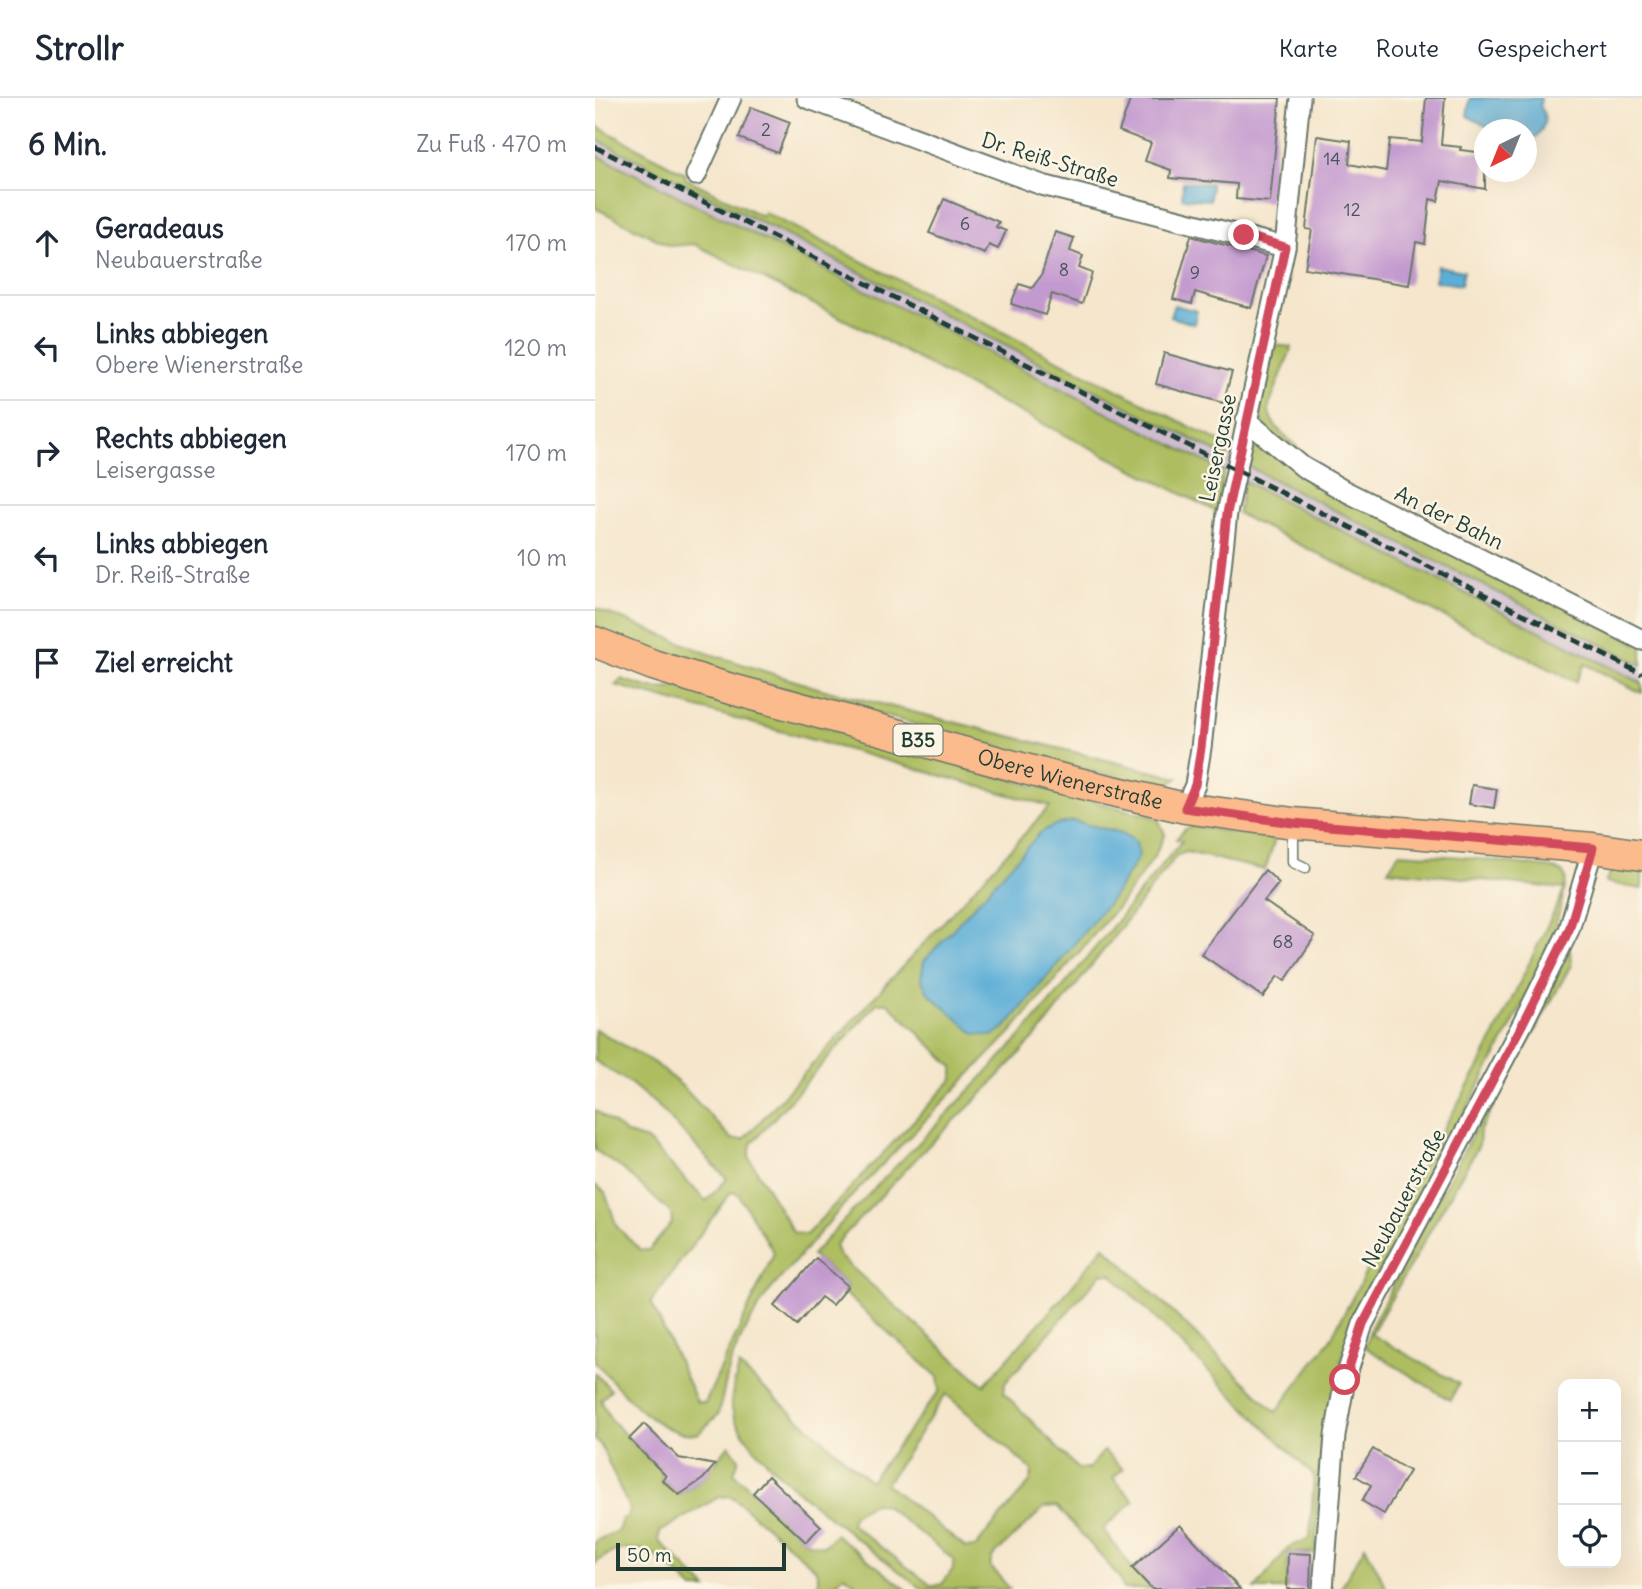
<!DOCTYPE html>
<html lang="de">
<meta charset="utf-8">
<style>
:root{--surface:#fff;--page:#f6f6f7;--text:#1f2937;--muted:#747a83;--line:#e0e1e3}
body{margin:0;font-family:Delius,sans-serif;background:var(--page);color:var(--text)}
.controls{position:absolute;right:21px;bottom:21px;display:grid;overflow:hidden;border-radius:14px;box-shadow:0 7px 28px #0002}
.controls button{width:63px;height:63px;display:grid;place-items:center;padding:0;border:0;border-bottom:2px solid var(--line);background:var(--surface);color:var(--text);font:35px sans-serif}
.compass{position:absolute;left:879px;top:21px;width:63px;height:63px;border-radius:50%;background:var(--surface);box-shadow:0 7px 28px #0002;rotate:223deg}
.scale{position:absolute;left:21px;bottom:18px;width:170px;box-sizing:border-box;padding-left:7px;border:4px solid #1f3d34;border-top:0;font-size:19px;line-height:24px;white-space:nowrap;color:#1f3d34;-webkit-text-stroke:5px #fcf5e5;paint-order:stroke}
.stop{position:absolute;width:21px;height:21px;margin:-16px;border:5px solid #d1495b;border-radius:50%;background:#fff}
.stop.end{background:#d1495b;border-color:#fff;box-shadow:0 2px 7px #0008}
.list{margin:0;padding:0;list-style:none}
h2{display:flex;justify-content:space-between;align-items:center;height:91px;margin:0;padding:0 28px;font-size:30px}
h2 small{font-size:23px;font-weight:400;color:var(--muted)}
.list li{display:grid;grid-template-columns:46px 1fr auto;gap:21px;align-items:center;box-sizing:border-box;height:105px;padding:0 28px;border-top:2px solid var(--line)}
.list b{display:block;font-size:26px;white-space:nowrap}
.list p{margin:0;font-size:23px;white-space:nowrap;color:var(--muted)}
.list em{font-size:23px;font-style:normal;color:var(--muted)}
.icon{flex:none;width:38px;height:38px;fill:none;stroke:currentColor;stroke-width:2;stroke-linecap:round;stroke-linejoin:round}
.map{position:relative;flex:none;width:1047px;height:1491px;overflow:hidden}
header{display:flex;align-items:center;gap:42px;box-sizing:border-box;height:98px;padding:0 35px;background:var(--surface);border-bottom:2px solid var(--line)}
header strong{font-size:33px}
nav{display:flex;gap:38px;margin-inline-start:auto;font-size:24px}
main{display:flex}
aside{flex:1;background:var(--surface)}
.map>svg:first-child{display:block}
.industrial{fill:#cfbdcf}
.green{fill:#adbd60;stroke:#667d4a;stroke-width:2;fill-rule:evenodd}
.water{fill:#5caed7;stroke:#3e7686;stroke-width:2}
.building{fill:#c39acf}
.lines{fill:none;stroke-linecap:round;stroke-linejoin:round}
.service-casing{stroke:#6a7869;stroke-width:13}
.minor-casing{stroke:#6a7869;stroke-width:23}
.primary-casing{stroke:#6a7869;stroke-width:33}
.service{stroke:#fff;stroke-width:10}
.minor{stroke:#fff;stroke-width:19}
.primary{stroke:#fbbb8d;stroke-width:30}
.rail{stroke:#1f3d34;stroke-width:5;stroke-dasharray:10 5;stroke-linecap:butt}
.route{stroke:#d1495b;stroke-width:9}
.labels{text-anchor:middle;stroke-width:5;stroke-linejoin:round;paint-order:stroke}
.number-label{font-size:18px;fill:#48545b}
.shield{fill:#fcf5e5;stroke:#617469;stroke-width:2}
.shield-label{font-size:19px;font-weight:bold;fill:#1f3d34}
.street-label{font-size:21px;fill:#1f3d34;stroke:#fcf5e5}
</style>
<header>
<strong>Strollr</strong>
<nav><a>Karte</a><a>Route</a><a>Gespeichert</a></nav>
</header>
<main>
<aside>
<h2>6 Min.<small>Zu Fuß · 470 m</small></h2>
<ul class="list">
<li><svg class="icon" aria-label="ahead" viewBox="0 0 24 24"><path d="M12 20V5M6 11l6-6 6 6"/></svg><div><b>Geradeaus</b><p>Neubauerstraße</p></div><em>170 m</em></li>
<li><svg class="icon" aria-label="left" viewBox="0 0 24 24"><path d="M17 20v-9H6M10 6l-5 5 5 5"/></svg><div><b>Links abbiegen</b><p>Obere Wienerstraße</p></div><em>120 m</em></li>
<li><svg class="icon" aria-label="right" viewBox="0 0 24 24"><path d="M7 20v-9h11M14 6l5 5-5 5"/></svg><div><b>Rechts abbiegen</b><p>Leisergasse</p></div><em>170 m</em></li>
<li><svg class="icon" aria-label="left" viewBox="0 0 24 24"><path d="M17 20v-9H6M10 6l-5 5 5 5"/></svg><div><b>Links abbiegen</b><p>Dr. Reiß-Straße</p></div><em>10 m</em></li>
<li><svg class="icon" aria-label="arrive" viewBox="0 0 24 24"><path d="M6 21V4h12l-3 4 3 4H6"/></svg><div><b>Ziel erreicht</b></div></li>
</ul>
</aside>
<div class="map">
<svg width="1047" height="1491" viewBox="0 0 1047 1491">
<rect width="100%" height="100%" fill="#fcf5e5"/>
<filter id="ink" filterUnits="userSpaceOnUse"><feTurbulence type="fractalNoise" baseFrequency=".0143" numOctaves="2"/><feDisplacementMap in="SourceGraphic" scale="14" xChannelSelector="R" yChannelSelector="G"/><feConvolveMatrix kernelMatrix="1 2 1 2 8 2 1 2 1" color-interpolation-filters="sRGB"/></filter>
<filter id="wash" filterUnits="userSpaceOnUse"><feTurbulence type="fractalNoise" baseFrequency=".00686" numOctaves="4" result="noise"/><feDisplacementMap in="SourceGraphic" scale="28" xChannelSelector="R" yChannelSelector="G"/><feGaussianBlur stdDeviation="1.57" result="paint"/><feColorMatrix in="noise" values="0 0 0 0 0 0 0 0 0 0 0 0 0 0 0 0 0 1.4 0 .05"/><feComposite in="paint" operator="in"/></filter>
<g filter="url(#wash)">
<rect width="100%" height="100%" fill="#f5e6cc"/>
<path class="industrial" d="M 0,41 L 1047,567 L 1047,585 L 0,56 Z"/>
<g class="green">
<path d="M 0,27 L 91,76 L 90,80 L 167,118 L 169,114 L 634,348 L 632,359 L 0,41 Z"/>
<path d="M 0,56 L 629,373 L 622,414 L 354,278 L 274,234 L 99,146 L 75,148 L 0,110 Z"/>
<path d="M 680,247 L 697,249 L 674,308 C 672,328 695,341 708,354 L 703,355 C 693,347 677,338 669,327 C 658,312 676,265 680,247 Z"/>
<path d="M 665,345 L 1047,548 L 1047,567 L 652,368 L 657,348 Z"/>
<path d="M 649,383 L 1047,585 L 1047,595 L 990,566 L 981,584 L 643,416 Z"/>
<path d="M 0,510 L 112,555 L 226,591 L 583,680 L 573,687 L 561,688 L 466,666 L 63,556 L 0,531 Z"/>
<path d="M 26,581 C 44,587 65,595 84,588 L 458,693 L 555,718 L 564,723 L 570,736 L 559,759 L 526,805 L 416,934 L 253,1102 L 172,1196 L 149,1234 L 136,1263 L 123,1317 L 103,1336 C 96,1335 87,1336 81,1333 C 48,1323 23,1288 0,1264 L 0,1087 L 10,1094 L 22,1129 L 45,1152 L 54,1152 L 77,1125 L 76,1115 L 29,1072 L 0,1052 L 0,1012 L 33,1036 L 52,1042 L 111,1103 L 132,1081 L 63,1008 L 35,985 L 0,963 L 0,931 L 58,964 L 87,988 L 137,1041 L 149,1041 L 455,708 L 20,587 ZM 282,905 L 293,905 L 358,969 L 358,981 L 211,1137 L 198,1134 L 154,1059 L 156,1046 ZM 136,1094 L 143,1096 L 179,1155 L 110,1305 L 102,1304 L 56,1204 Z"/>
<path d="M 599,728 L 680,741 L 670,772 L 592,754 L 582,757 L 446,933 L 386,997 L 332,1049 L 240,1147 L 244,1158 L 389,1287 L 466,1201 L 509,1148 L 681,1314 L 735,1242 L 833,1057 L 884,969 L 970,791 L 793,772 L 804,755 L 867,759 L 958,770 L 967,774 L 971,780 C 962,852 917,927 883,990 C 844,1062 806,1135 767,1207 C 746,1254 734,1302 727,1353 C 722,1386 723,1421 721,1455 L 693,1455 L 692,1491 L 660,1491 L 694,1449 L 715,1440 L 719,1378 L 516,1176 L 506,1176 L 410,1285 L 409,1295 L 483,1371 L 493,1371 L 509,1353 L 528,1371 L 518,1380 L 539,1403 L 508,1431 L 537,1470 L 557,1491 L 528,1491 L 524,1479 L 462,1408 L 450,1409 L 397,1459 L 395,1468 L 415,1491 L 326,1491 C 285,1455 143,1361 137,1310 C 135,1296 141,1281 144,1268 L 275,1383 L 345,1292 L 343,1279 L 248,1194 L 253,1188 L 217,1157 C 284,1082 357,1014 424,940 C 481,877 532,808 587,743 L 581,741 L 590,731 ZM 351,1296 L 437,1372 L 436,1383 L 380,1449 L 371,1450 L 291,1386 ZM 279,1405 L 289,1407 L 358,1461 L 358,1471 L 347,1486 L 337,1488 L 256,1426 L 258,1417 Z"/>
<path d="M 1022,767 L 1047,769 L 1047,791 L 1010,784 L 1017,771 Z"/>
<path d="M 975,851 L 976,867 L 885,1032 L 884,1047 L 776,1236 L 864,1286 L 855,1302 L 770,1249 L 776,1229 Z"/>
<path d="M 0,1275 L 16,1292 L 6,1302 L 16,1322 L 67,1374 L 67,1383 L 84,1397 L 108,1381 L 134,1347 L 144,1361 L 139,1375 L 211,1444 L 229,1448 L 240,1436 L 311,1491 L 268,1491 L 249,1477 L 235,1491 L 220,1491 L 224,1482 L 220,1470 L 136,1398 L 124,1399 L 65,1434 L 63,1442 L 112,1491 L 98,1491 C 69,1462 38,1431 0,1466 L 0,1443 L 23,1433 L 27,1421 L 32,1419 L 35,1412 L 5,1346 L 0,1342 Z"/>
<path d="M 770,1448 L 792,1491 L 745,1491 Z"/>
</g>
<g class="water">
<path d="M 875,0 L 946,0 L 945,8 C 953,19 950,28 942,39 L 932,40 L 932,32 L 897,31 L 872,18 Z"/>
<path d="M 588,84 L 616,86 L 615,102 L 587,100 Z"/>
<path d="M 842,168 L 869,173 L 866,187 L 840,183 Z"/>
<path d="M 579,207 L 602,213 L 599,226 L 575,219 Z"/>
<path d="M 478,723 L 527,735 L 541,744 L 544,758 L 518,799 L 411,929 L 397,938 L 380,936 L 333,895 L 326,880 L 329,863 L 445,735 L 459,727 Z"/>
</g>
<g id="blocks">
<g class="building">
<path d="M 536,0 L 685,0 L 675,104 L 641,101 L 642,86 L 575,80 L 576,72 L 550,63 L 556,45 L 524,33 Z"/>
<path d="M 831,0 L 850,0 L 846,47 L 866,49 L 865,52 L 890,55 L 890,91 L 847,83 L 843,103 L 835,101 L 830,146 L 821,144 L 814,187 L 710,170 L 717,132 L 711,131 L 722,38 L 756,43 L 754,66 L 791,73 L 795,41 L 827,44 Z"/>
<path d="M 156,9 L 195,24 L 183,55 L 144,40 Z"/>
<path d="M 349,101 L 404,124 L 401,129 L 411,133 L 403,151 L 394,147 L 390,156 L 334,135 Z"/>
<path d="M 460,134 L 479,140 L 475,153 L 488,158 L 484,170 L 497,175 L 487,206 L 457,196 L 450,217 L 416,206 L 424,186 L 437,190 L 446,178 Z"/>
<path d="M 596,138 L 671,158 L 656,210 L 600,194 L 597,206 L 578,201 Z"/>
<path d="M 569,255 L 637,274 L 628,305 L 561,286 Z"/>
<path d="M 877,687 L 902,691 L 899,710 L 874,706 Z"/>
<path d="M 670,772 L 684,785 L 669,803 L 720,838 L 690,883 L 683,878 L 668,899 L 606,856 Z"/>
<path d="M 221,1160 L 253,1188 L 237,1207 L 226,1199 L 202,1227 L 180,1208 Z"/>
<path d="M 49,1326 L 84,1360 L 120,1367 L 108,1381 L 84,1397 L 67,1382 L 71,1378 L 34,1341 Z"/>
<path d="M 778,1351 L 814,1373 L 789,1416 L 767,1403 L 776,1387 L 761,1378 Z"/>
<path d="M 173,1378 L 226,1428 L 211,1444 L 158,1395 Z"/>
<path d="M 585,1427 L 645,1491 L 557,1491 L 537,1470 Z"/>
<path d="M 693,1455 L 716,1456 L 715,1491 L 692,1491 Z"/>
</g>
</g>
</g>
<g filter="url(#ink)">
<use href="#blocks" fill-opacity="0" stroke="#6a7869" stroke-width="2"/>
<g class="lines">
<g class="service-casing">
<path id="service" d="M 698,729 L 698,764 L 710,770"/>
</g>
<g class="minor-casing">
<g id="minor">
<path d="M 212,0 L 447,87 L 690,149"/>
<path d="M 101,77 L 136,0"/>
<path d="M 651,322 L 708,369 L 748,392 L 1047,542"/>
<path d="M 590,710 L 600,687 L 606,650 L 632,415 L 690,149 L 705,0"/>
<path d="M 728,1491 L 740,1337 L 750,1282 L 768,1226 L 927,927 L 974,832 L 998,750"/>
</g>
</g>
<g class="primary-casing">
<g id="primary">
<path id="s1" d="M 0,544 L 58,567 L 129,589 L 463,680 L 590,710 L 698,725 L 998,750 L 1047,757"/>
</g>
</g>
<use href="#service" class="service"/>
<use href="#minor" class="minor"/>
<use href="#primary" class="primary"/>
<path class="rail" d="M 0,49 L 1047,576"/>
</g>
</g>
<g class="lines" filter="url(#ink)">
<path class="route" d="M 649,137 L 690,149 L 632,415 L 606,650 L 600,687 L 590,710 L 698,725 L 998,750 L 974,832 L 927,927 L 768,1226 L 750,1282"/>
</g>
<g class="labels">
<g class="number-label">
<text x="171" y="38">2</text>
<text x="737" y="67">14</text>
<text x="757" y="118">12</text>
<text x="370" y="132">6</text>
<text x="469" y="178">8</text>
<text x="600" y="181">9</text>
<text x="688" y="850">68</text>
</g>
<rect class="shield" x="298.5" y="626.5" width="49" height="31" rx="5"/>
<g class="shield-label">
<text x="323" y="649">B35</text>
</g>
<g class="street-label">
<text transform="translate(455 62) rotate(17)" y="7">Dr. Reiß-Straße</text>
<text transform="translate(623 350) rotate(-78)" y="7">Leisergasse</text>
<text transform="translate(854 420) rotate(26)" y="7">An der Bahn</text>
<text dy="7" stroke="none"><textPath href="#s1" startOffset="495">Obere Wienerstraße</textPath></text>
<text transform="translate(809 1100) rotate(-62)" y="7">Neubauerstraße</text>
</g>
</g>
</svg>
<div class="controls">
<button>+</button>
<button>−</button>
<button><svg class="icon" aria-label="locate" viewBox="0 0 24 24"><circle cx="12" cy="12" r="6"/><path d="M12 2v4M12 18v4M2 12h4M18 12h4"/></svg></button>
</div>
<svg class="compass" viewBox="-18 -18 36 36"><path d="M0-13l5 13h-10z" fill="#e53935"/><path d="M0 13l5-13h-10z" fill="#747a83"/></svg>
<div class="scale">50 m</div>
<div class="stop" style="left:750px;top:1282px"></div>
<div class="stop end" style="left:649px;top:137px"></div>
</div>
</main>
